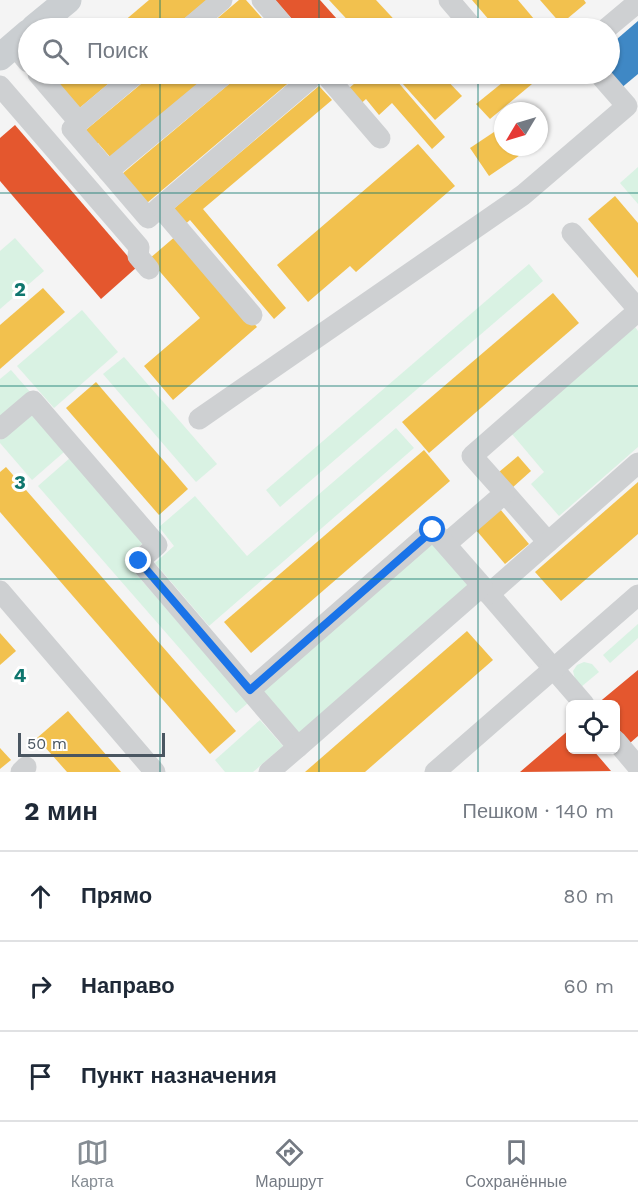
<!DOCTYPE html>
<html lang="ru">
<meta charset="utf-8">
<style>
:root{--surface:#fff;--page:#f2f2f3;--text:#1f2937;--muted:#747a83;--line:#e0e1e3;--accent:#868d94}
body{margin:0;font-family:"Work Sans",sans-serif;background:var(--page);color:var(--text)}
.controls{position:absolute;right:18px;bottom:18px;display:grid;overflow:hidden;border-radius:9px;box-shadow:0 2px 4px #0004}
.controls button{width:54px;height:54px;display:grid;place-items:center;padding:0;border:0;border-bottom:2px solid var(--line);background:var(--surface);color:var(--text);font:30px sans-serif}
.compass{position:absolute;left:494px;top:102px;width:54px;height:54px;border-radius:50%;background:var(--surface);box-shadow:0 2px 4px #0004;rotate:232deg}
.scale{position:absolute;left:18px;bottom:15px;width:147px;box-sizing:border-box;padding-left:6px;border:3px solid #4a5661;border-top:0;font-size:16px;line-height:21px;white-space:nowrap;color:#4a5661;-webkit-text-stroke:4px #fff;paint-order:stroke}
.stop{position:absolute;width:18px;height:18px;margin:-14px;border:4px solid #1a73e8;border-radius:50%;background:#fff}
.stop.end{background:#1a73e8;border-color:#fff;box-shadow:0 2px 6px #0008}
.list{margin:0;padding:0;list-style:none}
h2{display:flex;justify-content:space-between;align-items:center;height:78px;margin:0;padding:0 24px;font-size:26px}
h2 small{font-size:20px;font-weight:400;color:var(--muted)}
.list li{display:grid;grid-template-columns:39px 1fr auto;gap:18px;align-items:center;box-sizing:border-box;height:90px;padding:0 24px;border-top:2px solid var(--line)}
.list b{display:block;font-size:22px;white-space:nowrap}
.list em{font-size:20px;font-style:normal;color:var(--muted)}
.icon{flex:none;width:33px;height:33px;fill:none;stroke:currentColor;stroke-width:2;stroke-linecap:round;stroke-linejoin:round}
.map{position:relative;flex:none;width:638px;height:772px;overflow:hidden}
.search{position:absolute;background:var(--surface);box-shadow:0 2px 4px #0004;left:18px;right:18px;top:18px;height:66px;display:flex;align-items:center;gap:15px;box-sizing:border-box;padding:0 21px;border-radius:33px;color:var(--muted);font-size:22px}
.sheet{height:348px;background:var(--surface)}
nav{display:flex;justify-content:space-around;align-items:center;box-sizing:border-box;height:84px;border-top:2px solid var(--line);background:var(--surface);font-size:16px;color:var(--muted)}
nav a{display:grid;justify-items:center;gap:3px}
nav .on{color:var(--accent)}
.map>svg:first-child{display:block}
.green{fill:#d9f2e3}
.homes{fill:#f2c14e}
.shops{fill:#e4572e}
.schools{fill:#3f88c5}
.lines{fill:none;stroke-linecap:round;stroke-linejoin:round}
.minor{stroke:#ced0d2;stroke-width:21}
.major{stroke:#caced1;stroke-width:27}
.route{stroke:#1a73e8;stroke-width:8}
.grid{fill:none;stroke:#0f766e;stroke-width:1.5;stroke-opacity:0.55}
.grid-label{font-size:20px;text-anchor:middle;font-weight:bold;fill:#0f766e;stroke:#fff;stroke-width:6;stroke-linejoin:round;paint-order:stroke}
</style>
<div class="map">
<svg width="638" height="772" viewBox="0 0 638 772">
<rect width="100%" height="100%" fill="#f4f4f4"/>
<g class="green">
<path d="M 638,167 L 638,204 L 620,183 Z"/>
<path d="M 15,238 L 44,271 L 0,309 L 0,251 Z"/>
<path d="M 529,264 L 543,281 L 280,507 L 266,490 Z"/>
<path d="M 82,310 L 118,352 L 54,408 L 17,366 Z"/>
<path d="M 635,327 L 638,331 L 638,447 L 559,516 L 531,484 L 544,472 L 512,434 Z"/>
<path d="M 124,357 L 217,464 L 196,482 L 103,374 Z"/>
<path d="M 11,370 L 31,393 L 0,420 L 0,379 Z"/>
<path d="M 31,414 L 64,452 L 32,480 L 0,443 L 0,440 Z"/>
<path d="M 396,428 L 414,448 L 209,626 L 155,563 L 174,546 L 159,527 L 195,496 L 247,556 Z"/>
<path d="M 70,458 L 143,543 L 124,560 L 248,703 L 236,713 L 38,486 Z"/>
<path d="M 432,544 L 469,586 L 299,733 L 263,691 Z"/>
<path d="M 638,624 L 638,638 L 610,663 L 603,655 Z"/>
<path d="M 584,662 L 592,664 L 599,672 L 581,687 L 575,679 L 573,671 L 577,665 Z"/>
<path d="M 260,720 L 283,746 L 253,772 L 225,772 L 215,760 Z"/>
</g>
<g class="homes">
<path d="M 149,0 L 207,0 L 173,28 L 116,28 Z"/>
<path d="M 239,0 L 246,0 L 268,25 L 263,28 L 206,28 Z"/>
<path d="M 329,0 L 376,0 L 402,28 L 355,28 Z"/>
<path d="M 472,0 L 518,0 L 534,19 L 523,28 L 496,28 Z"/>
<path d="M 540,0 L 584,0 L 586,3 L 561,24 Z"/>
<path d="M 62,74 L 120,74 L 76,111 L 51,83 Z"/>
<path d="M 153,74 L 210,74 L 111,158 L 98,143 L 93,148 L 81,134 Z"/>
<path d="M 241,74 L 299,74 L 147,203 L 122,174 Z"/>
<path d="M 366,74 L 391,74 L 445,137 L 432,149 L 392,103 L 379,115 L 366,99 L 356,108 L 343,93 Z"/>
<path d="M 394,74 L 441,74 L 462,96 L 435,120 Z"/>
<path d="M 513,74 L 544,74 L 490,119 L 476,104 Z"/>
<path d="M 319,86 L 332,100 L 203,209 L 286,308 L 274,319 L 190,220 L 182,227 L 170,212 Z"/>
<path d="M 503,126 L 503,147 L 532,147 L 489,176 L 470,148 Z"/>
<path d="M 418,144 L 455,186 L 356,272 L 350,266 L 308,302 L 277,265 Z"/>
<path d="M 615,196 L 638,223 L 638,278 L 588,219 Z"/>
<path d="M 177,235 L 257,327 L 173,400 L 144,366 L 200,318 L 149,259 Z"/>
<path d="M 43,288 L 65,312 L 0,369 L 0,325 Z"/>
<path d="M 553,293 L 579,323 L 429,453 L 402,422 Z"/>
<path d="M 96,382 L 188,489 L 159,515 L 66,408 Z"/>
<path d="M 424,450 L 450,481 L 251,653 L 224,622 Z"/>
<path d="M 518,456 L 531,471 L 512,488 L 499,472 Z"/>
<path d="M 6,467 L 236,731 L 210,754 L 0,512 L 0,472 Z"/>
<path d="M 638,482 L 638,534 L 561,601 L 535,572 Z"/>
<path d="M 500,509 L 529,544 L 505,564 L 476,530 Z"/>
<path d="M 467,631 L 493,660 L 365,772 L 305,772 Z"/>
<path d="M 0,633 L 16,651 L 0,665 Z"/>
<path d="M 68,711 L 121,772 L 67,772 L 37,738 Z"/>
<path d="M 0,748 L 11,760 L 0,769 Z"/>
</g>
<g class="shops">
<path d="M 275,0 L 320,0 L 345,28 L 300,28 Z"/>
<path d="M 15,125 L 137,267 L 101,299 L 0,181 L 0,138 Z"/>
<path d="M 638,670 L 638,736 L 630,743 L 616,726 L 616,704 L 597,704 Z"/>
<path d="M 570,729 L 570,750 L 593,750 L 611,771 L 520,772 Z"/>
</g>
<path class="schools" d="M 638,21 L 638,74 L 620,89 L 610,74 L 610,45 Z"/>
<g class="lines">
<g class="minor">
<path d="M 262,0 L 286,28"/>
<path d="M 449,0 L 473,28"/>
<path d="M 189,28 L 222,0"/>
<path d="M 607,28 L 638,2"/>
<path d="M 14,45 L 28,62"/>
<path d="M 38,74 L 79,122 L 72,129 L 148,218 L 160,207 L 252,315"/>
<path d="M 325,74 L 380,138"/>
<path d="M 0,86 L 139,247 L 138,256 L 149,269"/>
<path d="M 79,122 L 136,74"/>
<path d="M 108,171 L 225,74"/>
<path d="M 160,207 L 310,79"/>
<path d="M 572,233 L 638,309"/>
<path d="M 199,419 L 523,195 L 627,106 L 599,74"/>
<path d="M 0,429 L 33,401 L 157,545 L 139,561 L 298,747 L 269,772"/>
<path d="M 505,493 L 548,542"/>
<path d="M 446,544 L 505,493 L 472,456 L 638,311"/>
<path d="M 482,586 L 584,704"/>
<path d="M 0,591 L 155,772"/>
<path d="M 489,594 L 638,463"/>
<path d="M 250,690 L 433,530 L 482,586 L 298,747"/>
<path d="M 616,741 L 638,767"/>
<path d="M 21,772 L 26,767"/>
<path d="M 435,772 L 638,595"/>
</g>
<g class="major">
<path d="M 34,28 L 68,0"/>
<path d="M 0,57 L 28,33"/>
</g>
</g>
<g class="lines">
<path class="route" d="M 139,561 L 250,690 L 433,530"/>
</g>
<path class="grid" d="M 160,0 L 160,28M 319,0 L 319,28M 478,0 L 478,28M 160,74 L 160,772M 319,74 L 319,772M 478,74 L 478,772M 0,193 L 638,193M 0,386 L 638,386M 0,579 L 638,579"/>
<g class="grid-label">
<text x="20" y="296">2</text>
<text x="20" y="489">3</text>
<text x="20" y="682">4</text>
</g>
</svg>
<div class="controls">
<button><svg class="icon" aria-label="locate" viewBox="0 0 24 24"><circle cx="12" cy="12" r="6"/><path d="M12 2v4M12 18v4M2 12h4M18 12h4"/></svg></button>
</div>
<svg class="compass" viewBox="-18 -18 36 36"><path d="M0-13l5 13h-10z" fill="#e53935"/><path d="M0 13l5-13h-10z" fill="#747a83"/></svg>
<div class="scale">50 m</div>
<div class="stop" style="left:433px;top:530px"></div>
<div class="stop end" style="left:139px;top:561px"></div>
<div class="search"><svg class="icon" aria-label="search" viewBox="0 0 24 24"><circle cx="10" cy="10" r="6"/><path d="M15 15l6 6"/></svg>Поиск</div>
</div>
<section class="sheet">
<h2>2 мин<small>Пешком · 140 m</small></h2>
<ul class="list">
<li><svg class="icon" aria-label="ahead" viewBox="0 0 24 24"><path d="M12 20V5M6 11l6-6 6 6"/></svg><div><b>Прямо</b></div><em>80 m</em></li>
<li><svg class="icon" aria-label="right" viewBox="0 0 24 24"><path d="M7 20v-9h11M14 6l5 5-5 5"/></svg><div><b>Направо</b></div><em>60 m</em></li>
<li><svg class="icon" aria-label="arrive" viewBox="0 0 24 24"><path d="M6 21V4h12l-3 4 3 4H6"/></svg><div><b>Пункт назначения</b></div></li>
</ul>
</section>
<nav>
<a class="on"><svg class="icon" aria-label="map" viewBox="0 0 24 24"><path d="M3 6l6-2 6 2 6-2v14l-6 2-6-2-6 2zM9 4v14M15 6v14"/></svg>Карта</a>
<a><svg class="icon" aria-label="directions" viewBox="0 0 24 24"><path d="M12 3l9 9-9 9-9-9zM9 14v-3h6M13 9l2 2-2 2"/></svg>Маршрут</a>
<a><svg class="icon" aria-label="saved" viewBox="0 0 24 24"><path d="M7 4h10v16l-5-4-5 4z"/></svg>Сохранённые</a>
</nav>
